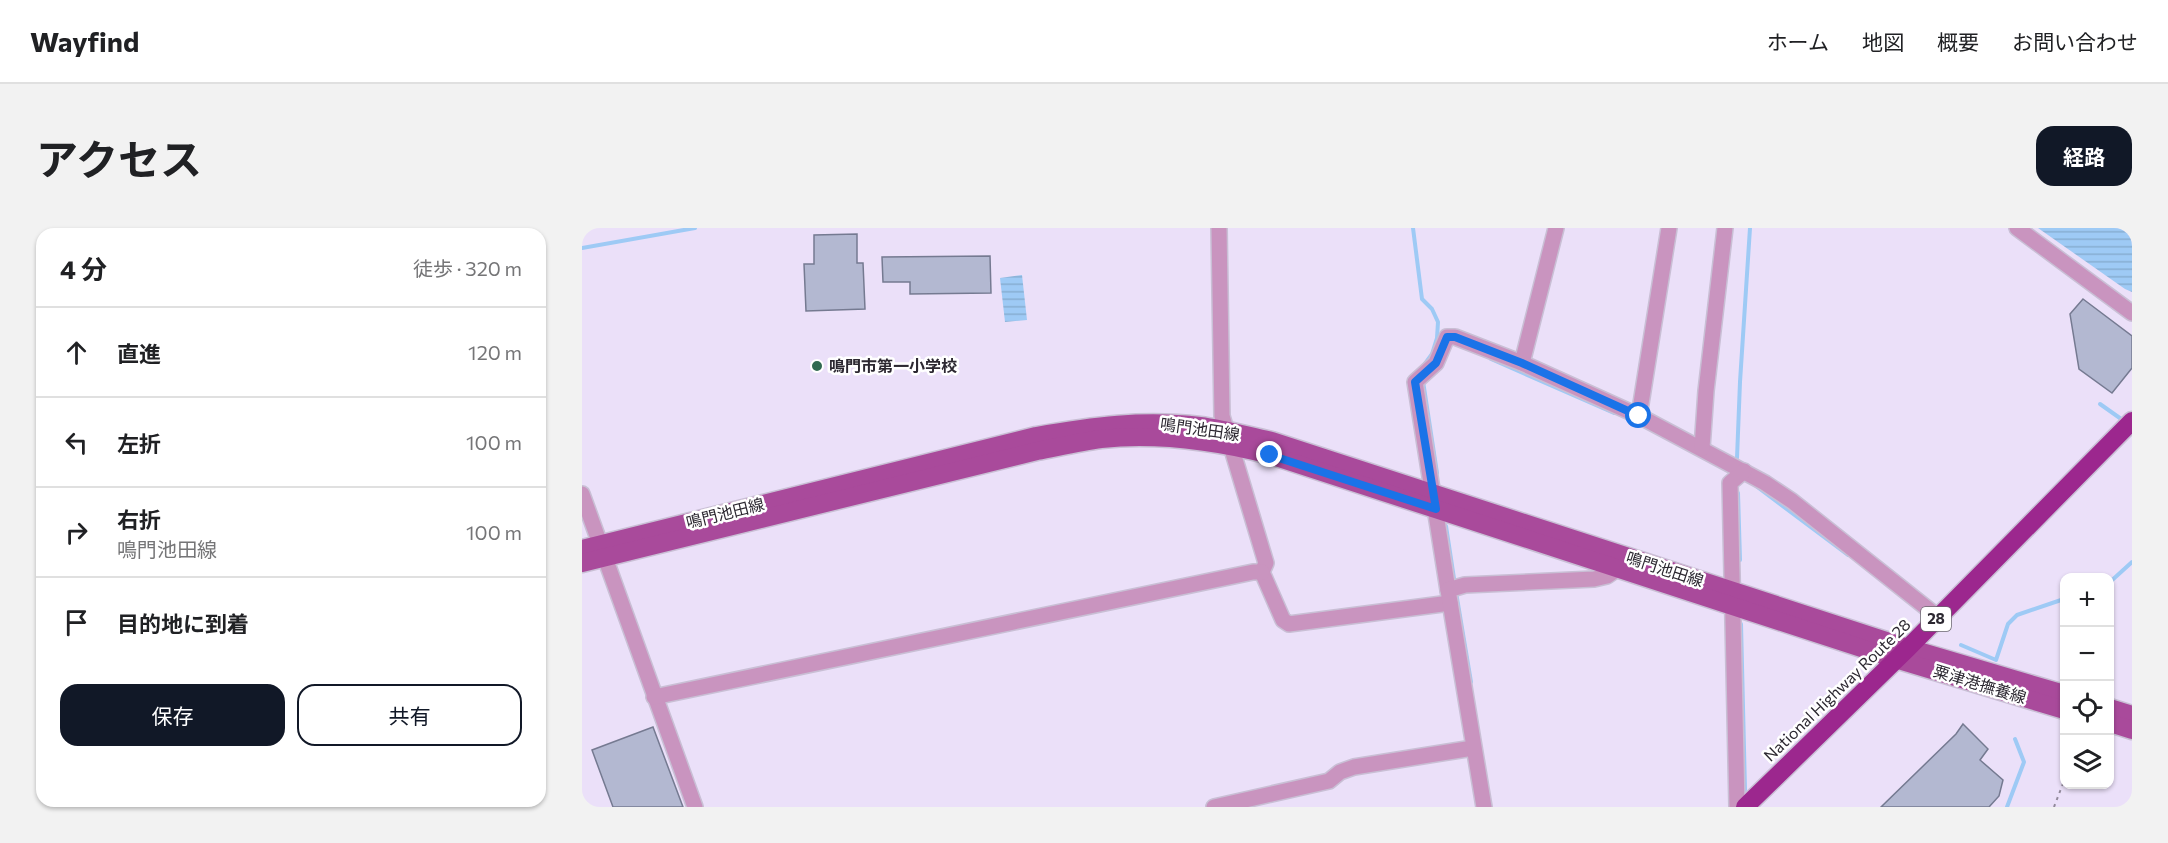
<!DOCTYPE html>
<html lang="ja">
<meta charset="utf-8">
<style>
:root{--surface:#fff;--page:#f2f2f2;--text:#202124;--muted:#757577;--line:#e0e0e0;--accent:#111827}
body{margin:0;font-family:Commissioner,"Noto Sans JP",sans-serif;background:var(--page);color:var(--text)}
.controls{position:absolute;right:18px;bottom:18px;display:grid;overflow:hidden;border-radius:12px;box-shadow:0 2px 4px #0004}
.controls button{width:54px;height:54px;display:grid;place-items:center;padding:0;border:0;border-bottom:2px solid var(--line);background:var(--surface);color:var(--text);font:30px sans-serif}
.stop{position:absolute;width:18px;height:18px;margin:-14px;border:4px solid #1a73e8;border-radius:50%;background:#fff}
.stop.end{background:#1a73e8;border-color:#fff;box-shadow:0 2px 6px #0008}
.list{margin:0;padding:0;list-style:none}
h2{display:flex;justify-content:space-between;align-items:center;height:78px;margin:0;padding:0 24px;font-size:26px}
h2 small{font-size:20px;font-weight:400;color:var(--muted)}
.list li{display:grid;grid-template-columns:39px 1fr auto;gap:18px;align-items:center;box-sizing:border-box;height:90px;padding:0 24px;border-top:2px solid var(--line)}
.list b{display:block;font-size:22px;white-space:nowrap}
.list p{margin:0;font-size:20px;white-space:nowrap;color:var(--muted)}
.list em{font-size:20px;font-style:normal;color:var(--muted)}
.actions{display:flex;gap:12px;padding:18px 24px}
.actions a{flex:1;padding:14px 0;border:2px solid var(--accent);border-radius:18px;text-align:center;font-size:21px;color:var(--accent)}
.actions .main{background:var(--accent);color:#fff}
.icon{flex:none;width:33px;height:33px;fill:none;stroke:currentColor;stroke-width:2;stroke-linecap:round;stroke-linejoin:round}
.map{position:relative;flex:none;width:1550px;height:579px;overflow:hidden;border-radius:18px}
header{display:flex;align-items:center;gap:36px;box-sizing:border-box;height:84px;padding:0 30px;background:var(--surface);border-bottom:2px solid var(--line)}
header strong{font-size:28px}
nav{display:flex;gap:33px;margin-inline-start:auto;font-size:21px}
.intro{display:flex;align-items:center;justify-content:space-between;box-sizing:border-box;height:144px;padding:0 36px}
h1{margin:0;font-size:42px}
.button{padding:15px 27px;border-radius:18px;background:var(--accent);color:#fff;font-size:21px;font-weight:700}
main{display:flex;gap:36px;padding:0 36px}
aside{flex:1;background:var(--surface);border-radius:18px;box-shadow:0 2px 4px #0004}
.map>svg:first-child{display:block}
.water{fill:url(#water-rules)}
.lines{fill:none;stroke-linecap:round;stroke-linejoin:round}
.stream{stroke:#9ecaf5;stroke-width:4}
.building{fill:#b3b8d1;stroke:#757a91;stroke-width:1.5}
.minor-casing{stroke:#c9bfd5;stroke-width:18}
.major-casing{stroke:#c9bfd5;stroke-width:21}
.highway-casing{stroke:#c9bfd5;stroke-width:21}
.path{stroke:#91899a;stroke-width:2;stroke-dasharray:3 4.5;stroke-linecap:butt}
.minor{stroke:#c994bf;stroke-width:15}
.major{stroke:#a94a9b;stroke-width:18}
.highway{stroke:#9c278e;stroke-width:18}
.route{stroke:#1a73e8;stroke-width:8}
.poi-dot{fill:#306951;stroke:#fff;stroke-width:2}
.labels{text-anchor:middle;stroke-width:5;stroke-linejoin:round;paint-order:stroke}
.shield{fill:#fff;stroke:#6b686f;stroke-width:1.5}
.shield-label{font-size:15px;font-weight:bold;fill:#2c2831}
.poi-label{font-size:16px;font-weight:bold;fill:#2c2831;stroke:#fff;text-anchor:start}
.street-label{font-size:16px;fill:#2c2831;stroke:#fff}
</style>
<header>
<strong>Wayfind</strong>
<nav><a>ホーム</a><a>地図</a><a>概要</a><a>お問い合わせ</a></nav>
</header>
<div class="intro"><h1>アクセス</h1><a class="button">経路</a></div>
<main>
<aside>
<h2>4 分<small>徒歩 · 320 m</small></h2>
<ul class="list">
<li><svg class="icon" aria-label="ahead" viewBox="0 0 24 24"><path d="M12 20V5M6 11l6-6 6 6"/></svg><div><b>直進</b></div><em>120 m</em></li>
<li><svg class="icon" aria-label="left" viewBox="0 0 24 24"><path d="M17 20v-9H6M10 6l-5 5 5 5"/></svg><div><b>左折</b></div><em>100 m</em></li>
<li><svg class="icon" aria-label="right" viewBox="0 0 24 24"><path d="M7 20v-9h11M14 6l5 5-5 5"/></svg><div><b>右折</b><p>鳴門池田線</p></div><em>100 m</em></li>
<li><svg class="icon" aria-label="arrive" viewBox="0 0 24 24"><path d="M6 21V4h12l-3 4 3 4H6"/></svg><div><b>目的地に到着</b></div></li>
</ul>
<div class="actions"><a class="main">保存</a><a>共有</a></div>
</aside>
<div class="map">
<svg width="1550" height="579" viewBox="0 0 1550 579">
<defs>
<pattern id="water-rules" width="6" height="5" patternUnits="userSpaceOnUse" patternTransform="scale(1.5)"><rect width="6" height="5" fill="#9ecaf5"/><path d="M0 2.5h6" fill="none" stroke="#88aed2"/></pattern>
</defs>
<rect width="100%" height="100%" fill="#ebe0f9"/>
<g class="water">
<path d="M 1456,0 L 1550,0 L 1550,64 L 1543,61 Z"/>
<path d="M 440,47 L 445,92 L 423,94 L 418,50 Z"/>
</g>
<g class="lines">
<g class="stream">
<path d="M 831,0 L 840,71 L 850,81 L 856,94 L 855,110 L 850,126 L 842,137"/>
<path d="M 0,20 L 113,0"/>
<path d="M 909,131 L 1032,185"/>
<path d="M 841,153 L 855,245"/>
<path d="M 1518,176 L 1542,193"/>
<path d="M 1155,230 L 1158,154 L 1168,0"/>
<path d="M 1174,258 L 1266,327"/>
<path d="M 1156,265 L 1158,332"/>
<path d="M 864,298 L 873,357"/>
<path d="M 1528,354 L 1550,334"/>
<path d="M 874,364 L 889,454"/>
<path d="M 1159,396 L 1163,562"/>
<path d="M 1379,417 L 1414,432 L 1426,396 L 1435,387 L 1482,371"/>
<path d="M 1425,579 L 1442,534 L 1433,511"/>
</g>
</g>
<g class="building">
<path d="M 275,6 L 275,35 L 281,35 L 283,81 L 224,83 L 222,36 L 232,36 L 232,7 Z"/>
<path d="M 408,28 L 409,65 L 328,66 L 328,54 L 301,54 L 300,29 Z"/>
<path d="M 1501,71 L 1550,108 L 1550,140 L 1530,165 L 1497,141 L 1488,86 Z"/>
<path d="M 1381,496 L 1406,521 L 1398,532 L 1421,552 L 1417,568 L 1407,579 L 1299,579 L 1374,506 Z"/>
<path d="M 71,499 L 101,579 L 31,579 L 10,522 Z"/>
</g>
<g class="lines">
<g class="minor-casing">
<g id="minor">
<path d="M 637,0 L 640,188 L 684,335 L 680,344"/>
<path d="M 1087,0 L 1057,188 L 1183,255 L 1210,273 L 1356,389"/>
<path d="M 1435,0 L 1550,85"/>
<path d="M 940,135 L 974,0"/>
<path d="M 1120,220 L 1124,163 L 1143,0"/>
<path d="M 0,266 L 113,579"/>
<path d="M 680,344 L 701,392 L 707,396 L 868,375"/>
<path d="M 866,362 L 833,154 L 854,135 L 865,109 L 873,109 L 940,135 L 1057,188"/>
<path d="M 72,469 L 671,344 L 680,344"/>
<path d="M 632,579 L 747,553 L 758,544 L 772,539 L 891,520"/>
<path d="M 902,579 L 866,362 L 883,357 L 1012,351 L 1025,348 L 1035,341"/>
<path d="M 1155,579 L 1148,255 L 1162,243"/>
</g>
</g>
<g class="major-casing">
<g id="major">
<path d="M 0,321 L 454,208 C 510,198 562,191 618,198 C 642,201 666,208 690,213 L 1326,420 L 1482,466"/>
<path d="M 0,335 L 455,223 C 476,219 498,214 519,211 C 576,205 633,213 688,227 L 1313,431 L 1482,482"/>
<path d="M 1528,480 L 1550,487"/>
<path d="M 1528,495 L 1550,502"/>
</g>
</g>
<g class="highway-casing">
<path id="highway" d="M 1163,579 L 1326,420 L 1550,193"/>
</g>
<path class="path" d="M 1472,579 L 1482,553"/>
<use href="#minor" class="minor"/>
<use href="#major" class="major"/>
<use href="#highway" class="highway"/>
</g>
<g class="lines">
<path class="route" d="M 688,227 L 854,281 L 833,154 L 854,135 L 865,109 L 873,109 L 940,135 L 1057,188"/>
</g>
<circle class="poi-dot" cx="235" cy="138" r="6"/>
<g class="labels">
<rect class="shield" x="1339" y="379" width="30" height="24" rx="4.5"/>
<g class="shield-label">
<text x="1354" y="396">28</text>
</g>
<g class="poi-label">
<text x="247" y="144">鳴門市第一小学校</text>
</g>
<g class="street-label">
<text transform="translate(618 201) rotate(8)" y="6">鳴門池田線</text>
<text transform="translate(143 285) rotate(-14)" y="6">鳴門池田線</text>
<text transform="translate(1083 341) rotate(18)" y="6">鳴門池田線</text>
<text transform="translate(1398 456) rotate(17)" y="6">粟津港撫養線</text>
<text transform="translate(1255 462) rotate(-44)" y="6">National Highway Route 28</text>
</g>
</g>
</svg>
<div class="controls">
<button>+</button>
<button>−</button>
<button><svg class="icon" aria-label="locate" viewBox="0 0 24 24"><circle cx="12" cy="12" r="6"/><path d="M12 2v4M12 18v4M2 12h4M18 12h4"/></svg></button>
<button><svg class="icon" aria-label="layers" viewBox="0 0 24 24"><path d="M12 4l9 5-9 5-9-5zM3 14l9 5 9-5"/></svg></button>
</div>
<div class="stop" style="left:1057px;top:188px"></div>
<div class="stop end" style="left:688px;top:227px"></div>
</div>
</main>
